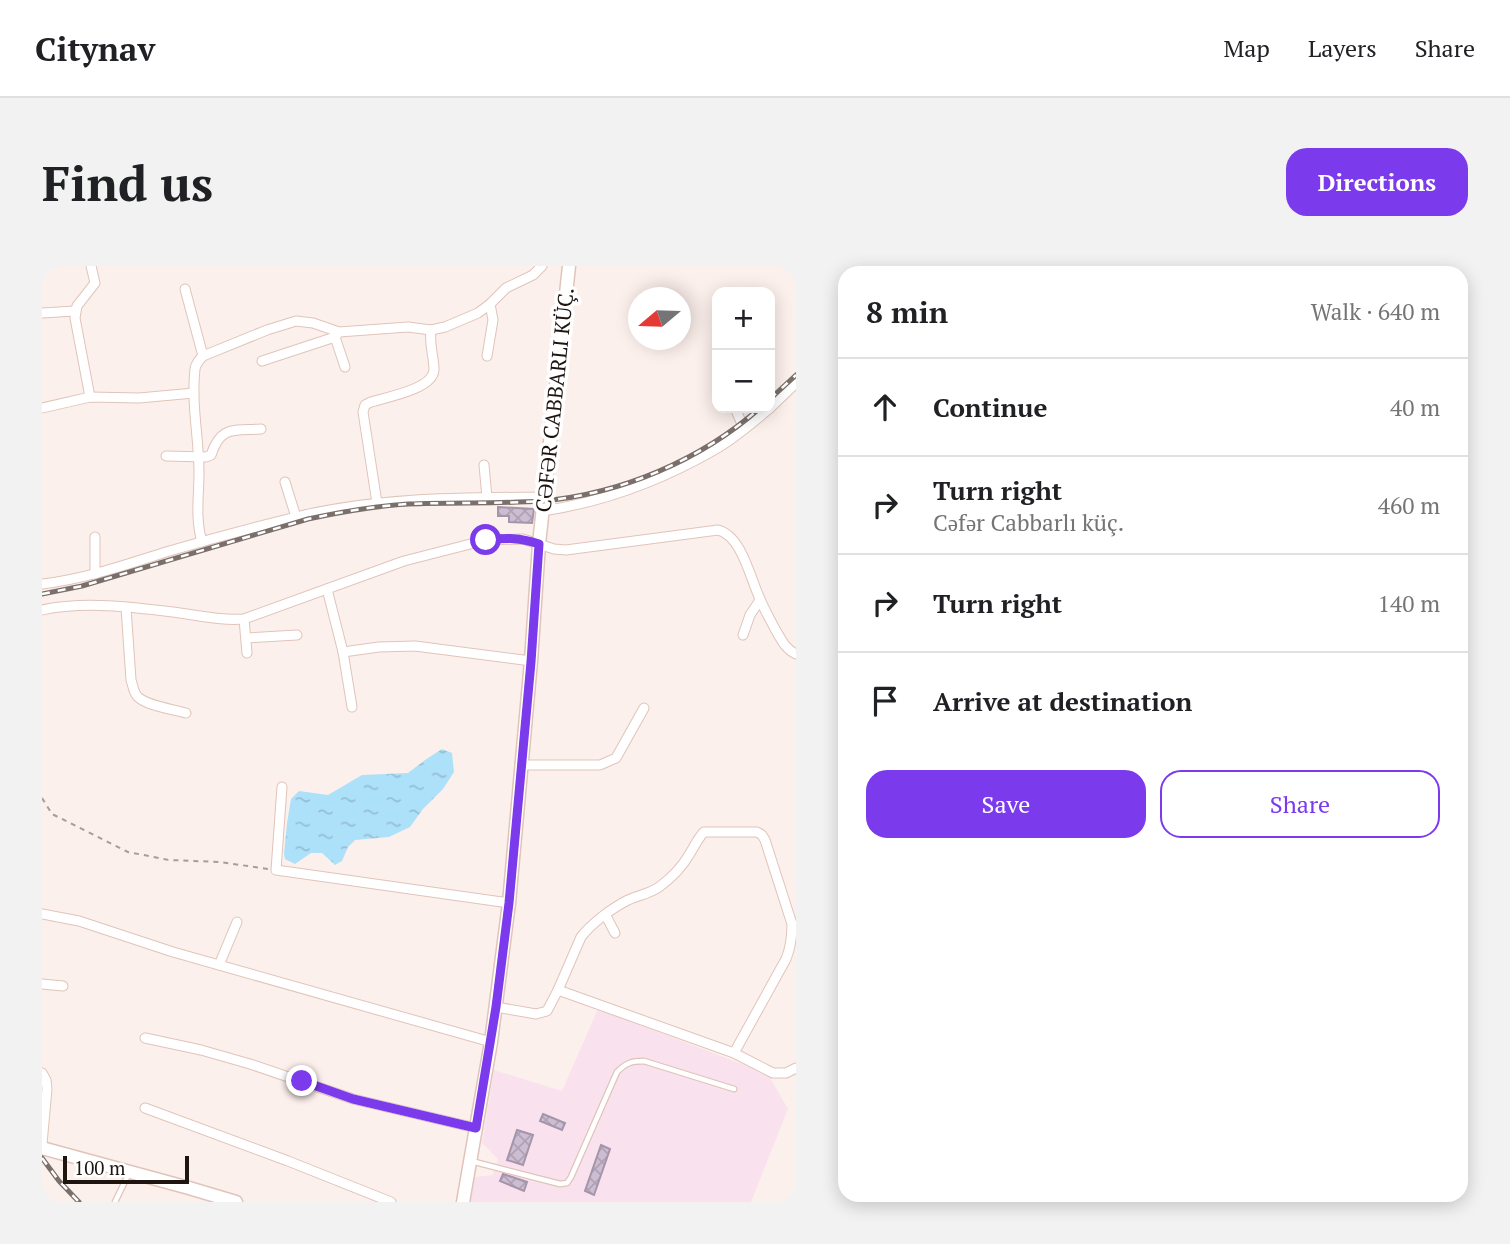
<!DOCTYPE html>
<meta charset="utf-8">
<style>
:root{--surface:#fff;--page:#f2f2f2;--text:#202124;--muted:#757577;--line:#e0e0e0;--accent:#7c3aed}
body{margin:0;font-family:"PT Serif",serif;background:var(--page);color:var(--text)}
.controls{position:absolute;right:21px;top:21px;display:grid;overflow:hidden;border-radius:14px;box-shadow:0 4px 18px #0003}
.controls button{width:63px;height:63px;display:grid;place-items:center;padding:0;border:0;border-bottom:2px solid var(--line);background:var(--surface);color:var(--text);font:35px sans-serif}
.compass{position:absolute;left:586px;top:21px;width:63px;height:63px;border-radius:50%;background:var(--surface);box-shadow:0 4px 18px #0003;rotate:251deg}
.scale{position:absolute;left:21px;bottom:18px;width:126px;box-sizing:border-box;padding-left:7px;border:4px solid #1e1511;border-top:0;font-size:19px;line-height:24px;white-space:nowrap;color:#1e1511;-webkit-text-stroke:5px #fff;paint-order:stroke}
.stop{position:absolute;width:21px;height:21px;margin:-16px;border:5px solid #7c3aed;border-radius:50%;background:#fff}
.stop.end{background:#7c3aed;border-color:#fff;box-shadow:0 2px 7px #0008}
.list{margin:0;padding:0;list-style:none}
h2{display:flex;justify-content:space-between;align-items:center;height:91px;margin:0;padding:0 28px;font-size:30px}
h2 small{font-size:23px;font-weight:400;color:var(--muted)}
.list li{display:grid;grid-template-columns:46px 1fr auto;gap:21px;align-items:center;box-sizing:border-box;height:98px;padding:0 28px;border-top:2px solid var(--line)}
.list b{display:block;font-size:26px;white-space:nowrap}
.list p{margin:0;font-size:23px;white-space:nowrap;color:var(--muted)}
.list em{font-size:23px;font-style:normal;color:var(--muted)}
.actions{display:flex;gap:14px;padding:21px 28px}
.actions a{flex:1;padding:16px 0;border:2px solid var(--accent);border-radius:21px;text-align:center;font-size:24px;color:var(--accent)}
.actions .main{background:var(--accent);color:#fff}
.icon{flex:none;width:38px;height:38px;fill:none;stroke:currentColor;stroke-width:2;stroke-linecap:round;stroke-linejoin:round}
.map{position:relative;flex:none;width:754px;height:936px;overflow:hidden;border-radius:21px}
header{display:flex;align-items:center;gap:42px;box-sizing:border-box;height:98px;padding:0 35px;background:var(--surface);border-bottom:2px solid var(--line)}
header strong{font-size:33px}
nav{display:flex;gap:38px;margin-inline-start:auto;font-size:24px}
.intro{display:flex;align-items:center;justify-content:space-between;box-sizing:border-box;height:168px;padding:0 42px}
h1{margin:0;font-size:49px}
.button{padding:18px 32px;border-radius:21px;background:var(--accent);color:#fff;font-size:24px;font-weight:700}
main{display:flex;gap:42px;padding:0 42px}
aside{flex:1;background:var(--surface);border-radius:21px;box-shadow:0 4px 18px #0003}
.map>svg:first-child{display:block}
.industrial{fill:#f9e1ed}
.water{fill:url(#water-ripples)}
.building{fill:url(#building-cross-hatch);stroke:#a595aa;stroke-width:2}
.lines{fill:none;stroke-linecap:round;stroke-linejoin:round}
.lane-casing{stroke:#e0c4ba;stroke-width:7}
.street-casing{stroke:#e0c4ba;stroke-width:11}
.secondary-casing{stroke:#e0c4ba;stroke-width:15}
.path{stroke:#a79c98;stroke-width:2;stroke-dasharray:5 5;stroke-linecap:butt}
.lane{stroke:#fff;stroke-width:4.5}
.street{stroke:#fff;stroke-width:9}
.secondary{stroke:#fff;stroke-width:12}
.rail-casing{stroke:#7a6f6b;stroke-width:5}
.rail{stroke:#fff;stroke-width:2.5;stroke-dasharray:8;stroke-linecap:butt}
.route{stroke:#7c3aed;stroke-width:9}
.labels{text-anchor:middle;stroke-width:7;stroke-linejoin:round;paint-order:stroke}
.street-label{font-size:21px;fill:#1e1511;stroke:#fff}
</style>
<header>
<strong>Citynav</strong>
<nav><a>Map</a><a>Layers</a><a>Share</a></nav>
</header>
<div class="intro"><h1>Find us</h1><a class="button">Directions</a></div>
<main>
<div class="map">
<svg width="754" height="936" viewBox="0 0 754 936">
<defs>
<pattern id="water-ripples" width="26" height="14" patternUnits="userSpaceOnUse" patternTransform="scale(1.75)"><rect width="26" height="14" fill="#ade0f9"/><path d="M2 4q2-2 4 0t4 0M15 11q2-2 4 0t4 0" fill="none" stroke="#94bfd4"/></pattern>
<pattern id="building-cross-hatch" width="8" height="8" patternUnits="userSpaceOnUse" patternTransform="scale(1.75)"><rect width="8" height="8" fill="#cdbdd3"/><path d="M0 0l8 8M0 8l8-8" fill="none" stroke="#b0a2b4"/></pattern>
</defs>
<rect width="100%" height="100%" fill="#fcf0ec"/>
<path class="industrial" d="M 556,743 L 726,808 L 746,843 L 709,936 L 428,936 L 433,911 L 451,909 L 456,893 L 440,877 L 452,804 L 520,825 Z"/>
<path class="water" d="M 400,483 L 410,487 L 412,506 L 401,523 L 381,543 L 368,561 L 347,571 L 313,574 L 306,581 L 300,595 L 293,599 L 280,587 L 269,587 L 253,598 L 243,593 L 242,588 L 245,557 L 249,533 L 257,525 L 286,529 L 320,509 L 366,507 L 383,494 Z"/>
<g class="building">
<path d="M 456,241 L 492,243 L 490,257 L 467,256 L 467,250 L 456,250 Z"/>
<path d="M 501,848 L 523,857 L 520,864 L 498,855 Z"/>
<path d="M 475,864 L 491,869 L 481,899 L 465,894 Z"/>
<path d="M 559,879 L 568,883 L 552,929 L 543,925 Z"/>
<path d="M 461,908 L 485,916 L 482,925 L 458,915 Z"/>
</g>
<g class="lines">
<g class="lane-casing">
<g id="lane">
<path d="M 429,895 L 518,918 L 525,917 L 529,911 L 575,806 C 584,797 589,795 602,795 L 692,823"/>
<path d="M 73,936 L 87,907"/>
</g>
</g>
<g class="street-casing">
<g id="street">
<path d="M 143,23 L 161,90"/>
<path d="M 0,47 L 33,45"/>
<path d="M 293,71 L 303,101"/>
<path d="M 445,90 L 451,54 L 448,38"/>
<path d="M 220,95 L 293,71 L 297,66"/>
<path d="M 48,131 L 33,52 L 35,40 L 53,17 L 49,0"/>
<path d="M 0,142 L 48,131 L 97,132 L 152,127"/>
<path d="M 693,142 L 702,163"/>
<path d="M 728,142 L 754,117"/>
<path d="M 124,190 L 164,191 L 169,189 C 179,159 192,165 219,163"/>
<path d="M 442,199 L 445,232"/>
<path d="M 243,216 L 254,251"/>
<path d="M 335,237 L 321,146 L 323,139 L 329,136 C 345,131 391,123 392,104 C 392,90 387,80 389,64"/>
<path d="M 501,245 C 560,236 620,214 672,184 C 692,173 710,157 728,142"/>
<path d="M 53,271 L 53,308"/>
<path d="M 160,276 C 153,252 157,230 157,206 C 157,172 149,138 153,103 C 154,97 157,94 161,90 L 225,64 L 254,55 L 271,57 L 297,66 L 366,61 L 389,64 L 403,61 L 436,47 L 448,38 L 464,22 L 491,9 L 500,0"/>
<path d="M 0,318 C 43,313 83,299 124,286 C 168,273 213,261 258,250 C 337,231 420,232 502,231"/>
<path d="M 285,323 L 301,386 L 310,441"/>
<path d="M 84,342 L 89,414 C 91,419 91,425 95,430 C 104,440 131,443 144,447"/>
<path d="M 0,344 C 41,335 90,341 131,346 C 155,349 178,355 202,353 L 362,295 L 444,274 L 481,273 L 512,283 L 524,284 L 676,264 C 700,270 708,312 718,333 C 722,343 728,353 733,363 C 739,373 743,383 754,388"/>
<path d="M 202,353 L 205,387"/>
<path d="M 701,369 L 708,349 L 718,334"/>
<path d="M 204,372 L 255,369"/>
<path d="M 301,386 L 337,381 L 373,380 L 489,395"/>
<path d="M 479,499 L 558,499 L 574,492 L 602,442"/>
<path d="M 240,521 L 234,604 L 467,637"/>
<path d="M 0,648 L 37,655 L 131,686 L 449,776"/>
<path d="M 564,650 L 573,667"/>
<path d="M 177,699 L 195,656"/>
<path d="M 0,718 L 21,720"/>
<path d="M 516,724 L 692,787 L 731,807 L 744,807 L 754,802"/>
<path d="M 454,741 L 494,748 L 505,745 L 516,724 L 539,671 C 550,657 570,642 586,634 C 597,629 607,628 617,621 C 628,613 640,601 647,589 C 652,581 656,572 662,566 L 715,566 L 720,569 L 723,574 L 750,658 C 750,671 749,681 744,693 L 692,787"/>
<path d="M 103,772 L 159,784 L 208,798 L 311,833 L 434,862"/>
<path d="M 0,807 L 4,814 L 5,823 L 0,878"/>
<path d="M 103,842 L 246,895 L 349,936"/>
</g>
</g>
<g class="secondary-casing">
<g id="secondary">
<path d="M 0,882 L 147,922 L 194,936"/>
<path d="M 421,936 L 449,776 L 467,637 L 489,395 L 497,278 L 527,0"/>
</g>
</g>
<path class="path" d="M 0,532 L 10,548 L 86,586 L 127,594 L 178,596 L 226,603"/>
<use href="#lane" class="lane"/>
<use href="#street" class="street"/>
<use href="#secondary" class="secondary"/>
<g class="rail-casing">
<g id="rail">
<path d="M 728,133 L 754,109"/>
<path d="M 0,328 L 40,320 L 266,253 C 299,246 332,240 366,238 C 411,236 455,238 500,235 C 579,228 659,194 718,142"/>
<path d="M 0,892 L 17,915 L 37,936"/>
</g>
</g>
<use href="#rail" class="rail"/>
</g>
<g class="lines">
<path class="route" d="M 260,815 L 311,833 L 434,862 L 454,741 L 467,637 L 489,396 L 497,278 C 476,271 466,272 444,274"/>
</g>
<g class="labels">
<g class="street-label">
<text transform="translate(513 134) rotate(-84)" y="7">CƏFƏR CABBARLI KÜÇ.</text>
</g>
</g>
</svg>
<div class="controls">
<button>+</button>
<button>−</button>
</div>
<svg class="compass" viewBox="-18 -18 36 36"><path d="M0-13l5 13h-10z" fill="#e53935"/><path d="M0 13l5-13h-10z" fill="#757577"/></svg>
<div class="scale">100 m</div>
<div class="stop" style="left:444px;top:274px"></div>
<div class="stop end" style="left:260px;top:815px"></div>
</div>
<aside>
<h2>8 min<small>Walk · 640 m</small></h2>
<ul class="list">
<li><svg class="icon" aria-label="ahead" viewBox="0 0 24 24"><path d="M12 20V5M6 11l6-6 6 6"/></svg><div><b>Continue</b></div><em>40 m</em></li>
<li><svg class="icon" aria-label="right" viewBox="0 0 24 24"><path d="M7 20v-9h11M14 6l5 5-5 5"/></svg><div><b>Turn right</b><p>Cəfər Cabbarlı küç.</p></div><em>460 m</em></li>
<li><svg class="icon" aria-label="right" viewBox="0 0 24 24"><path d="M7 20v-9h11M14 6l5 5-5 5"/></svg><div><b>Turn right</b></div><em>140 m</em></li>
<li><svg class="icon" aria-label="arrive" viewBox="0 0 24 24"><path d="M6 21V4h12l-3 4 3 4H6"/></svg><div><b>Arrive at destination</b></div></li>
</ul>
<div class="actions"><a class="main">Save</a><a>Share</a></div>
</aside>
</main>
